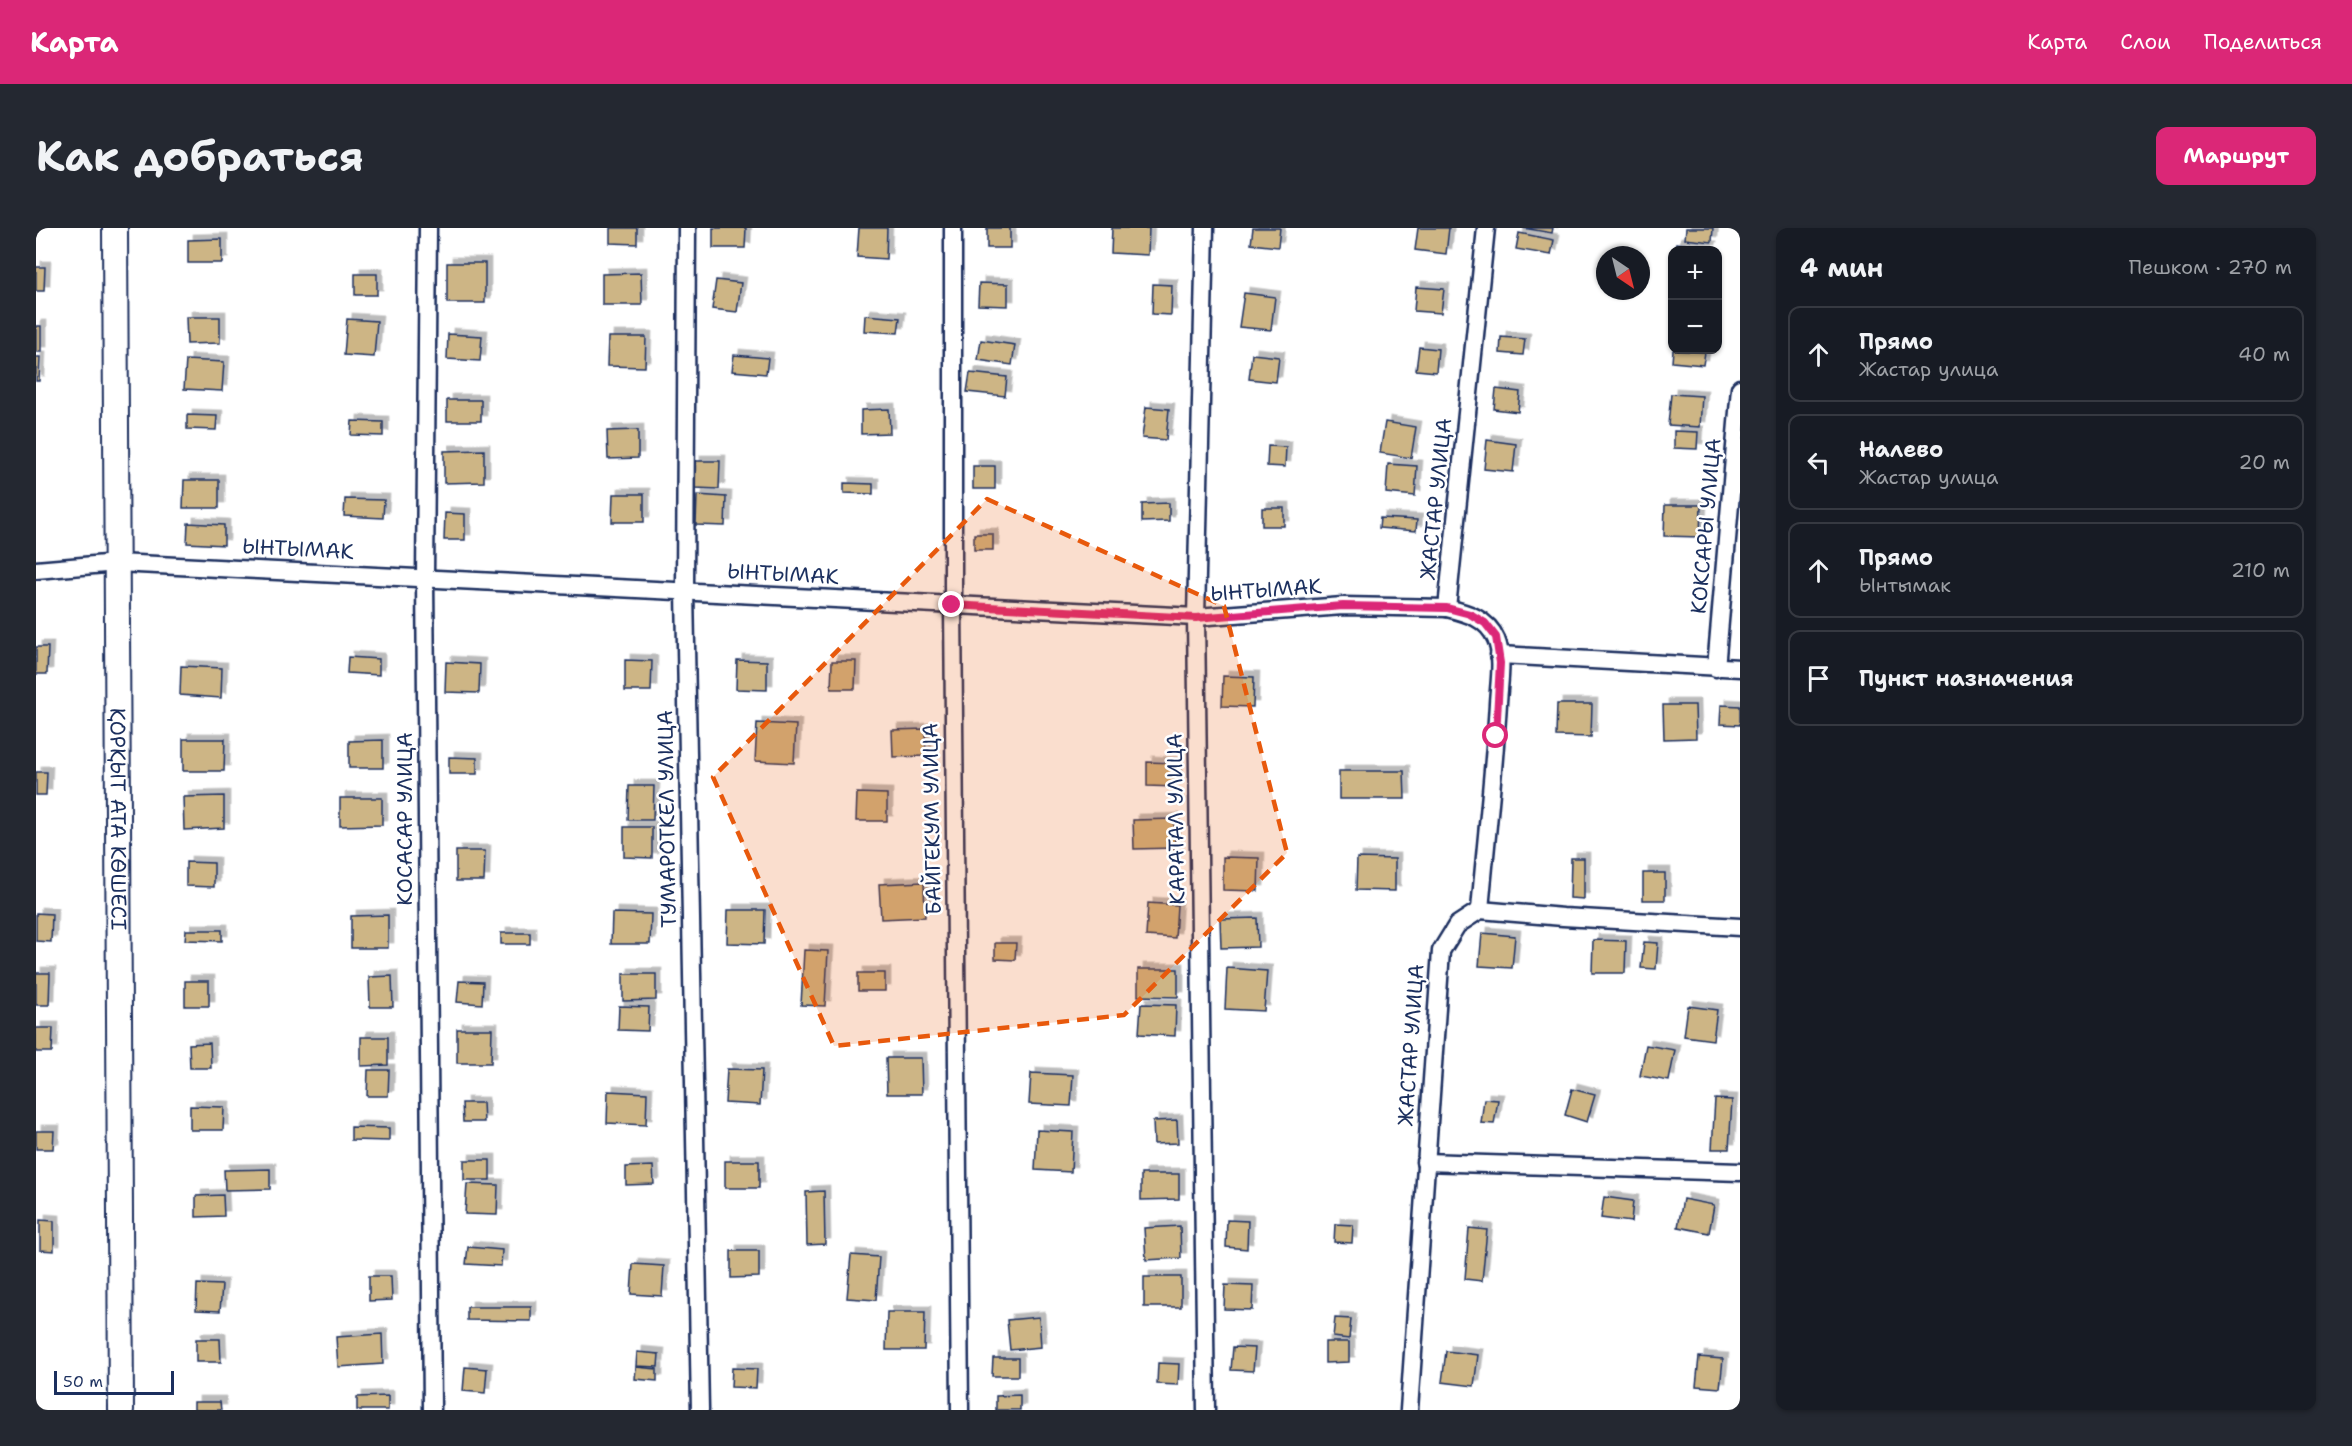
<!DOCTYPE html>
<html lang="ru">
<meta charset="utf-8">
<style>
:root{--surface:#171b24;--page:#242831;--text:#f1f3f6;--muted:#9ea1a6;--line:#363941;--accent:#db2777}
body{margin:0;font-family:"Shantell Sans",sans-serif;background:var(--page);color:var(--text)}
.controls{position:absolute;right:18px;top:18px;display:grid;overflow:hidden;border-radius:12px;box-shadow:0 2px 4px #0004}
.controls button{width:54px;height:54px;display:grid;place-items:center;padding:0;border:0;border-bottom:2px solid var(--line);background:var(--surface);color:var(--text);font:30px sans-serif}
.compass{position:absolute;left:1560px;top:18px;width:54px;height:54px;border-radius:50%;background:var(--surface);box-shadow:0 2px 4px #0004;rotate:145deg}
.scale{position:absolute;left:18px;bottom:15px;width:120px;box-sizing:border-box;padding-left:6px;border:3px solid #1b2f5e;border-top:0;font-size:16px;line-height:21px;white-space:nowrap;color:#1b2f5e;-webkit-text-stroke:4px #fff;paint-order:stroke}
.stop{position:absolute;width:18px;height:18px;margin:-14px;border:4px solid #db2777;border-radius:50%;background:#fff}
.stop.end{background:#db2777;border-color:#fff;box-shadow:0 2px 6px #0008}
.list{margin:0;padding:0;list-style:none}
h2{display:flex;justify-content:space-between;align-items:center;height:78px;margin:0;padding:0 24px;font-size:26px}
h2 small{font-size:20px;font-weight:400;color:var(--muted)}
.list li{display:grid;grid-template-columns:39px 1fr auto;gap:18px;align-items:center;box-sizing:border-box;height:96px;margin:0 12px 12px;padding:0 12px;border:2px solid var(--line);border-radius:12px}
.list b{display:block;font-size:22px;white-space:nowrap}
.list p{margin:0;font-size:20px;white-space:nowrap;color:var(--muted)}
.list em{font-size:20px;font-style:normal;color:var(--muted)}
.icon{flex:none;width:33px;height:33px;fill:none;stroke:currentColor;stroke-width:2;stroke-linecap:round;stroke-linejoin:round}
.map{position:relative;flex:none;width:1704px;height:1182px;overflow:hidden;border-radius:12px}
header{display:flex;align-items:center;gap:36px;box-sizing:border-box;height:84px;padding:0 30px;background:var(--accent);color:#fff}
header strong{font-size:28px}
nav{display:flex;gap:33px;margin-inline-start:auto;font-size:21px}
.intro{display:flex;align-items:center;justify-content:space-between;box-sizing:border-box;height:144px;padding:0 36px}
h1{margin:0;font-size:42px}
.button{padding:15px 27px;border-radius:12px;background:var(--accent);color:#fff;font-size:21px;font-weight:700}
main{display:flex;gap:36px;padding:0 36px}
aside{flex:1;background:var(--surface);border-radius:12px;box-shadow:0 2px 4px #0004}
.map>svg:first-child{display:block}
.building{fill:#cdb585;stroke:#1b2f5e;stroke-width:1.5;filter:url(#shadow)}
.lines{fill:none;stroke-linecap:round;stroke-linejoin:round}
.minor-casing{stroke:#1b2f5e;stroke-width:21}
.secondary-casing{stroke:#1b2f5e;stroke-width:28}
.minor{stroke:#fff;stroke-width:16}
.secondary{stroke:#fff;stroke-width:24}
.route{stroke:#db2777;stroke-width:8}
.marked{fill:#e8590c;fill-opacity:0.2;stroke:#e8590c;stroke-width:4.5;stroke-dasharray:12 8;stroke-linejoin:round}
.labels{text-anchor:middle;stroke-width:5;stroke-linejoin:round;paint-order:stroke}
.street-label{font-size:21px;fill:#1b2f5e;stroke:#fff}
</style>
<header>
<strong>Карта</strong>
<nav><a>Карта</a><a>Слои</a><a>Поделиться</a></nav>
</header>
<div class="intro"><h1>Как добраться</h1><a class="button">Маршрут</a></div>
<main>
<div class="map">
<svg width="1704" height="1182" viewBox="0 0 1704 1182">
<defs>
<filter id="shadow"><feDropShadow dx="5.5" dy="-5.5" stdDeviation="0" flood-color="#0004"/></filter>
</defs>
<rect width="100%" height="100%" fill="#fff"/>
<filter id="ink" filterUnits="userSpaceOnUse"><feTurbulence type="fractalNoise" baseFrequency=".0167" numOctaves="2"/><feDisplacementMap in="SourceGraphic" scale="12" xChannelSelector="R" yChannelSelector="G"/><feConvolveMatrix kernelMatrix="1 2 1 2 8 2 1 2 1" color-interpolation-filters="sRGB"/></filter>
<g filter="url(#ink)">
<g class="building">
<path d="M 574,0 L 601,0 L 601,16 L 574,15 Z"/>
<path d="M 677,0 L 710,0 L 709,20 L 677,20 Z"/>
<path d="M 823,0 L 851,0 L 850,31 L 821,29 Z"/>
<rect x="951" y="0" width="23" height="20"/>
<path d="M 1076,0 L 1113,0 L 1112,27 L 1075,25 Z"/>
<path d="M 1217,0 L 1244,0 L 1242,19 L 1215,16 Z"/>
<path d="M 1382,0 L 1413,0 L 1410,26 L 1379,22 Z"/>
<path d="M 1487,0 L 1517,0 L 1516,5 Z"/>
<path d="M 1650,0 L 1677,0 L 1676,14 L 1649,11 Z"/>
<path d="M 1483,5 L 1518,12 L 1515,27 L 1480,21 Z"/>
<path d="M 186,11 L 186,35 L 152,35 L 152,12 Z"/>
<path d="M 1640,15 L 1675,19 L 1674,22 L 1639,22 Z"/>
<rect x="411" y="35" width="38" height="40"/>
<path d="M 0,39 L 9,39 L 8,63 L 0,63 Z"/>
<path d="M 605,45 L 606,77 L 566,77 L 566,46 Z"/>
<rect x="319" y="46" width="22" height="21"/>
<path d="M 680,52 L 705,55 L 701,84 L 676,81 Z"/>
<path d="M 943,55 L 972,56 L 972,78 L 942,77 Z"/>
<path d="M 1117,56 L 1136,57 L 1135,87 L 1116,86 Z"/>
<path d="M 1380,59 L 1408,61 L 1405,85 L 1378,83 Z"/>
<path d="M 1208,65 L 1239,69 L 1235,102 L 1203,99 Z"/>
<path d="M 829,87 L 864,90 L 862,105 L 828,103 Z"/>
<path d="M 150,89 L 184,89 L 184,115 L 151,116 Z"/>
<path d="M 311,91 L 341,93 L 338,129 L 308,127 Z"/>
<rect x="0" y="98" width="5" height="26"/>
<path d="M 412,106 L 446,108 L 444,133 L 411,131 Z"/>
<path d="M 572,109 L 610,109 L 609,139 L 571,138 Z"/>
<path d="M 1465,109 L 1489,111 L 1487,127 L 1464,125 Z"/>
<path d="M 945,112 L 979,117 L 976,137 L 942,132 Z"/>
<path d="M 1383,119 L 1402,121 L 1400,144 L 1380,142 Z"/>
<path d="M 1637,122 L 1669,124 L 1667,137 L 1636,134 Z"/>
<path d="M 1216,126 L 1243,129 L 1240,154 L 1213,151 Z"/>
<path d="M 698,127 L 732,130 L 730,146 L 696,143 Z"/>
<path d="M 0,129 L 4,129 L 3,153 L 0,153 Z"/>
<path d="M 150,132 L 188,134 L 186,163 L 148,161 Z"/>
<path d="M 934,145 L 971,149 L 969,168 L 931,164 Z"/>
<path d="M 1460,161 L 1484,164 L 1482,184 L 1458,181 Z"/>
<path d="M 1635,166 L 1666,168 L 1664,199 L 1632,197 Z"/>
<rect x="411" y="172" width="34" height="21"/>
<path d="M 1110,179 L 1133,181 L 1130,212 L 1106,210 Z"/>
<path d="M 853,181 L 854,205 L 825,206 L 825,182 Z"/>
<path d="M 151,187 L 181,188 L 180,202 L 151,201 Z"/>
<path d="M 316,193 L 347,194 L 347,208 L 315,207 Z"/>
<path d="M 1349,194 L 1380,199 L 1375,230 L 1344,225 Z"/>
<path d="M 602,202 L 602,230 L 572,231 L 571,203 Z"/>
<path d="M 1638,203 L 1662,204 L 1661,221 L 1638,220 Z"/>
<path d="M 1451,212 L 1480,216 L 1477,244 L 1448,241 Z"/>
<path d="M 1232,218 L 1250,219 L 1249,239 L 1231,238 Z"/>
<path d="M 448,222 L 448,254 L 408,255 L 408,223 Z"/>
<path d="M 659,233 L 684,233 L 683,261 L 659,260 Z"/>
<path d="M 1352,236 L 1381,238 L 1379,268 L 1350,265 Z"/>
<rect x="937" y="238" width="22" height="23"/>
<path d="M 148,252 L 183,252 L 183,280 L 147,280 Z"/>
<path d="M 808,255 L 837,256 L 837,266 L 808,265 Z"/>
<path d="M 577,266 L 608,266 L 608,294 L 576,294 Z"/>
<path d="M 661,267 L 690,269 L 689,298 L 660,297 Z"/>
<path d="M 309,271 L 348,272 L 347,290 L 308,288 Z"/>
<path d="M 1133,275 L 1133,293 L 1106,294 L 1106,276 Z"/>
<path d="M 1629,277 L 1665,277 L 1664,309 L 1628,308 Z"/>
<rect x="1226" y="280" width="22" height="18"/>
<path d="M 409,285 L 429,286 L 429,312 L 408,312 Z"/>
<path d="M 1344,290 L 1381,292 L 1380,303 L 1343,300 Z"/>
<path d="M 152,295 L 188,297 L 188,317 L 151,315 Z"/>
<rect x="938" y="306" width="19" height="16"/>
<path d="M 0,419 L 12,419 L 11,446 L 0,446 Z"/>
<path d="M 312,429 L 343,431 L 343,447 L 311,445 Z"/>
<path d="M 589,432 L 616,433 L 615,463 L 589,463 Z"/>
<path d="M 701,432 L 731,433 L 731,462 L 700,461 Z"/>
<path d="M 796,433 L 820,433 L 819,461 L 795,461 Z"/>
<path d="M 410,434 L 444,436 L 443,465 L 409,464 Z"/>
<path d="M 145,438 L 186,440 L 185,470 L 144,467 Z"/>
<path d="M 1187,448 L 1218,449 L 1217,479 L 1186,478 Z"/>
<path d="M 1521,476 L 1556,476 L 1555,509 L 1520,508 Z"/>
<path d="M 1627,477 L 1659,477 L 1660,510 L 1628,511 Z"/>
<path d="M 1685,477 L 1704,478 L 1704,497 L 1684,496 Z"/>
<path d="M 721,495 L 760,497 L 758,535 L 719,533 Z"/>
<path d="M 889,501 L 890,528 L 857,529 L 856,502 Z"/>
<path d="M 147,511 L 189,511 L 188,543 L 147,543 Z"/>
<path d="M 347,512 L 347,540 L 313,540 L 313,513 Z"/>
<path d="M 413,529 L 441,530 L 441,546 L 413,546 Z"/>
<path d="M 1111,534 L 1140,535 L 1140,559 L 1111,558 Z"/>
<path d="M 1303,543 L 1368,543 L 1369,571 L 1303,571 Z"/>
<path d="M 0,544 L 11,544 L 10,567 L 0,567 Z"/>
<path d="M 593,558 L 618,558 L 617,592 L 592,592 Z"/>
<path d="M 821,565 L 851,566 L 851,593 L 820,593 Z"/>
<path d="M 188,568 L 188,600 L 148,602 L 147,569 Z"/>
<path d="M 304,570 L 346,570 L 346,597 L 304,598 Z"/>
<path d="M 1138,591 L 1139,620 L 1098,621 L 1097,592 Z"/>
<path d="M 588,599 L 616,599 L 616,630 L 588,629 Z"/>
<path d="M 420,623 L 449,623 L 448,653 L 420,653 Z"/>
<path d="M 1187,629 L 1223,630 L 1222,663 L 1187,662 Z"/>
<path d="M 1321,630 L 1359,631 L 1359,663 L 1320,662 Z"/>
<path d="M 1535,630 L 1548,630 L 1548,671 L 1534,670 Z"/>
<path d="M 150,634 L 178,635 L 178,659 L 150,658 Z"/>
<rect x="1607" y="645" width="22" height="27"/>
<path d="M 888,654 L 889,689 L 845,691 L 843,656 Z"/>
<path d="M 1112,675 L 1141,677 L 1139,710 L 1110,708 Z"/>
<path d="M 692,682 L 729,682 L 728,716 L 691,715 Z"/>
<path d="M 0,685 L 16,686 L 15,714 L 0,713 Z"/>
<path d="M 576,685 L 615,686 L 614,716 L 575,716 Z"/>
<path d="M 352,687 L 352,720 L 315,720 L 315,688 Z"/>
<path d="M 1221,690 L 1222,719 L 1185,720 L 1184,691 Z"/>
<path d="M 150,702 L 186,702 L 186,713 L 149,712 Z"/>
<rect x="465" y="705" width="29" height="11"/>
<path d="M 1446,705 L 1479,708 L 1476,740 L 1443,738 Z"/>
<path d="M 1557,712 L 1590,713 L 1589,745 L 1556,745 Z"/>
<path d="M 1608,714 L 1622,715 L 1620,741 L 1605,740 Z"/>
<path d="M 959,715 L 980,715 L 979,732 L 959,731 Z"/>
<path d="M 768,722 L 792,723 L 789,778 L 765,777 Z"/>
<path d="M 1191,740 L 1231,743 L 1228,783 L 1189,781 Z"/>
<path d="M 1102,741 L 1142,741 L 1142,769 L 1102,768 Z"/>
<path d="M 0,745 L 14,745 L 13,777 L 0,777 Z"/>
<rect x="822" y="745" width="27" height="18"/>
<path d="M 587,746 L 620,746 L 620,772 L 587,773 Z"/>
<path d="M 356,748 L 357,779 L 334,779 L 333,749 Z"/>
<rect x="149" y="753" width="24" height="25"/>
<path d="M 423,753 L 447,754 L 446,776 L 421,774 Z"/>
<path d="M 1105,776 L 1140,777 L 1139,808 L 1103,806 Z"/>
<path d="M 583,778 L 613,779 L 612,803 L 582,802 Z"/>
<path d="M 1652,778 L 1681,782 L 1677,812 L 1648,808 Z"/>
<path d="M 0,800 L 17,800 L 16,824 L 0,824 Z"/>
<path d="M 421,801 L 456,801 L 455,835 L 421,835 Z"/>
<path d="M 325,809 L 352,809 L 352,837 L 325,838 Z"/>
<path d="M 174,815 L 175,840 L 154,840 L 153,816 Z"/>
<path d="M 1610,817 L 1639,822 L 1633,853 L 1604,848 Z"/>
<path d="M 850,830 L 885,830 L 886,866 L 851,866 Z"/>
<path d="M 691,841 L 726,842 L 724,877 L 689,875 Z"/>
<path d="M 332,842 L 353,842 L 352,868 L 331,868 Z"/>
<path d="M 995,845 L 1037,847 L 1035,878 L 993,876 Z"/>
<path d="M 1536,861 L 1559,867 L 1551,894 L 1529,887 Z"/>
<path d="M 572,863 L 611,865 L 610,897 L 571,895 Z"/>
<path d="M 1448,871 L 1462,872 L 1458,896 L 1445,895 Z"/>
<path d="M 1679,871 L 1696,872 L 1693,921 L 1676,921 Z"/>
<path d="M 426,875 L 447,875 L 448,894 L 427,894 Z"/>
<path d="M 154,878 L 188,879 L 187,902 L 154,902 Z"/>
<path d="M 1141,892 L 1142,915 L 1118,916 L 1117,893 Z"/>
<path d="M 315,899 L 353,900 L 353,913 L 315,912 Z"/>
<path d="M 1001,902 L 1037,904 L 1035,944 L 999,942 Z"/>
<path d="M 0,903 L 18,903 L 17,921 L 0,921 Z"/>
<rect x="428" y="932" width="26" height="20"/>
<rect x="689" y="933" width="34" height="27"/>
<path d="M 617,938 L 618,956 L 590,957 L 590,939 Z"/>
<path d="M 234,941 L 234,961 L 189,962 L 188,942 Z"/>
<path d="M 1105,946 L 1143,946 L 1143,971 L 1105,972 Z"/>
<path d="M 431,956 L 462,957 L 461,987 L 429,986 Z"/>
<path d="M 788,963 L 789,1016 L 771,1017 L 770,964 Z"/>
<path d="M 187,967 L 188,988 L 160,989 L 160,968 Z"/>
<path d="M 1568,969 L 1597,973 L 1595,994 L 1565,990 Z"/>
<path d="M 1647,971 L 1678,977 L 1673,1005 L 1642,999 Z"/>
<path d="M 4,992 L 18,993 L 18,1023 L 4,1022 Z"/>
<path d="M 1191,992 L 1212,993 L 1211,1021 L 1190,1019 Z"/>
<path d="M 1299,996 L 1317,997 L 1316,1015 L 1298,1014 Z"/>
<path d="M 1144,998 L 1145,1030 L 1110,1032 L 1108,1000 Z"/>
<path d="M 1433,1000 L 1451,1002 L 1446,1053 L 1429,1051 Z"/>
<path d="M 432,1019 L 466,1022 L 465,1038 L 430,1036 Z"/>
<path d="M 695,1023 L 723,1023 L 723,1049 L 695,1050 Z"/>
<path d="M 815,1027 L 843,1029 L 840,1072 L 811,1070 Z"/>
<path d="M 597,1036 L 628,1038 L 626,1068 L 595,1066 Z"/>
<path d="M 333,1048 L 355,1048 L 356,1072 L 333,1073 Z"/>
<rect x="1108" y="1049" width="37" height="30"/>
<path d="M 161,1056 L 186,1057 L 184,1083 L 160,1082 Z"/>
<path d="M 1189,1057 L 1217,1058 L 1216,1082 L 1188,1081 Z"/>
<path d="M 431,1079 L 495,1079 L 495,1093 L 431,1092 Z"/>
<path d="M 851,1084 L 889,1084 L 888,1122 L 850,1122 Z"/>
<path d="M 1003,1089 L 1005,1119 L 974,1122 L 971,1092 Z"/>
<path d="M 1299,1090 L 1315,1091 L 1313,1111 L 1297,1109 Z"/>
<path d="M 346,1106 L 347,1136 L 302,1139 L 300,1109 Z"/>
<path d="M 160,1111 L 184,1111 L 185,1134 L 160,1134 Z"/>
<path d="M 1289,1114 L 1313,1114 L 1313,1134 L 1289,1135 Z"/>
<path d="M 1197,1119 L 1219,1120 L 1217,1143 L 1195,1142 Z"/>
<path d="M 1410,1123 L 1442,1127 L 1438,1158 L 1406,1154 Z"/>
<path d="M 601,1124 L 623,1126 L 622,1139 L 600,1138 Z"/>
<path d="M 1663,1129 L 1687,1131 L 1684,1160 L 1660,1158 Z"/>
<path d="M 957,1130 L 982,1130 L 982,1148 L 956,1148 Z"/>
<path d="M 1122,1135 L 1143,1136 L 1142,1157 L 1121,1156 Z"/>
<path d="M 429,1139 L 451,1141 L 449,1165 L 427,1163 Z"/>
<path d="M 600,1139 L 621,1141 L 621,1153 L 599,1151 Z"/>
<path d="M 696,1140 L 721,1141 L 720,1160 L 695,1159 Z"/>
<path d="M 984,1167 L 984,1182 L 960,1182 L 960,1168 Z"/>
<path d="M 352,1168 L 352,1182 L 321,1182 L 321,1169 Z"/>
<path d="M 158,1174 L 184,1174 L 185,1182 L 158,1182 Z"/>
</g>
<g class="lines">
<g class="minor-casing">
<g id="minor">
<path d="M 392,0 L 389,350 L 396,1182"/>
<path d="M 651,0 L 649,363 L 664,1182"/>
<path d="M 917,0 L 917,377 L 924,1182"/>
<path d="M 1169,0 L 1160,389 L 1170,1182"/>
<path d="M 0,342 L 81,335 L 1160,389 L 1307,378 L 1411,380"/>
<path d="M 1463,427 L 1704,440"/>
<path d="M 1680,440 L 1704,160"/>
<path d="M 1444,682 L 1527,689 L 1704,699"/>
<path d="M 1389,934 L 1704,944"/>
<path d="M 1373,1182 L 1405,723 L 1421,697 L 1444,682 C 1450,613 1458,544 1462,475 C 1463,455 1468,430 1460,411 C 1451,390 1431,385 1411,380 L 1450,0"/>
</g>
</g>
<g class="secondary-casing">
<g id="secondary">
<path id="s1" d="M 79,0 L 85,1182"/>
</g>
</g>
<use href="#minor" class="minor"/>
<use href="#secondary" class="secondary"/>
</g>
</g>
<g class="lines" filter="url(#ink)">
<path class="route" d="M 916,377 L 1160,390 L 1307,378 L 1411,380 L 1434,386 L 1449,395 L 1460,409 L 1464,435 L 1460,508"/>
</g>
<path class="marked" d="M 951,271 L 1188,378 L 1251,625 L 1088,787 L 798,818 L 677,549 Z"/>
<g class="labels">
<g class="street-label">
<text transform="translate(1400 271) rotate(-84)" y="7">ЖАСТАР УЛИЦА</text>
<text transform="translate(1670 298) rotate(-85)" y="7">КОКСАРЫ УЛИЦА</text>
<text transform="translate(262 321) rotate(3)" y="7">ЫНТЫМАК</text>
<text transform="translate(747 346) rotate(3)" y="7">ЫНТЫМАК</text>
<text transform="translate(1230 362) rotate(-4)" y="7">ЫНТЫМАК</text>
<text dy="7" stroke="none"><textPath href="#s1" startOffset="591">ҚОРҚЫТ АТА КӨШЕСІ</textPath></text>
<text transform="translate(369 591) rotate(-90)" y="7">КОСАСАР УЛИЦА</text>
<text transform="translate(631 591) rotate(-91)" y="7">ТУМАРОТКЕЛ УЛИЦА</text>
<text transform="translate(896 591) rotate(-91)" y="7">БАЙГЕКУМ УЛИЦА</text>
<text transform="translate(1140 591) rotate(-91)" y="7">КАРАТАЛ УЛИЦА</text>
<text transform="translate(1375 817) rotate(-86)" y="7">ЖАСТАР УЛИЦА</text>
</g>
</g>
</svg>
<div class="controls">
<button>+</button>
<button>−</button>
</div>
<svg class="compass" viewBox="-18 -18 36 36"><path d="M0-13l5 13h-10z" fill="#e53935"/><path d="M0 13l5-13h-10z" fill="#9ea1a6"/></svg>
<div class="scale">50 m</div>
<div class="stop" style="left:1460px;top:508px"></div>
<div class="stop end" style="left:916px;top:377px"></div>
</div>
<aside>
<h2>4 мин<small>Пешком · 270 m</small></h2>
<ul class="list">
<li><svg class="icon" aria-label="ahead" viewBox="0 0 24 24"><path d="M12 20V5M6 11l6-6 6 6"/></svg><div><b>Прямо</b><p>Жастар улица</p></div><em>40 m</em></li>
<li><svg class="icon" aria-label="left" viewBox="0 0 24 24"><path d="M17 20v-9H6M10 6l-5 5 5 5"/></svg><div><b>Налево</b><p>Жастар улица</p></div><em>20 m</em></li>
<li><svg class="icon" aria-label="ahead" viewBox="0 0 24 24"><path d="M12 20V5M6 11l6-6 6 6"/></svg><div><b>Прямо</b><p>Ынтымак</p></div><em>210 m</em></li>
<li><svg class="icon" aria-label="arrive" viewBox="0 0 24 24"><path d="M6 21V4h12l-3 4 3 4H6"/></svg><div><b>Пункт назначения</b></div></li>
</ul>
</aside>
</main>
